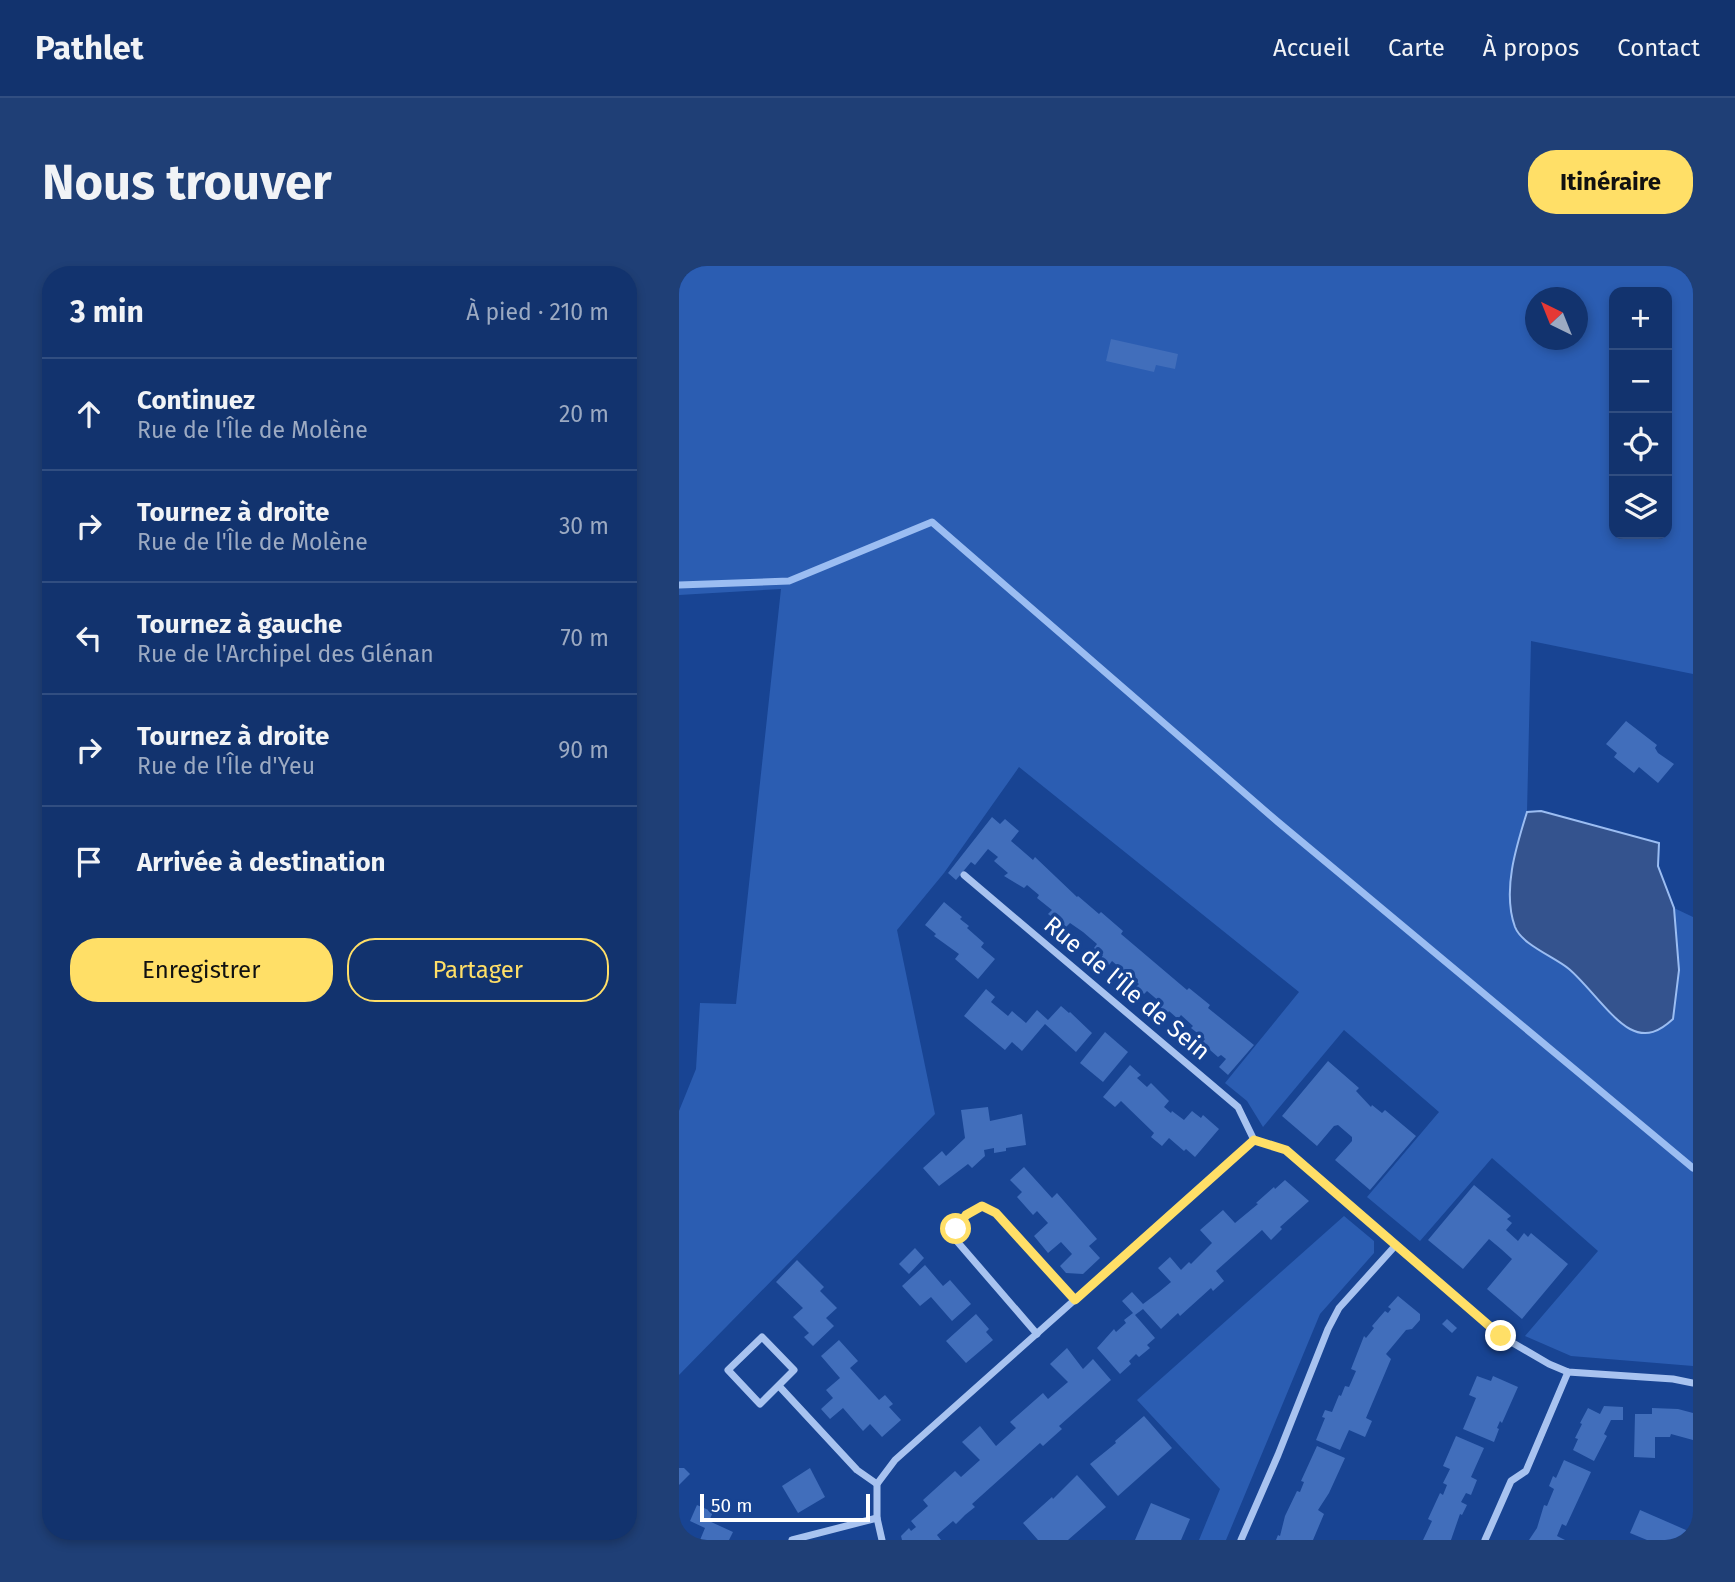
<!DOCTYPE html>
<html lang="fr">
<meta charset="utf-8">
<style>
:root{--surface:#12336e;--page:#1f3f76;--text:#f1f3f6;--muted:#9caac2;--line:#314e81;--accent:#ffdf67}
body{margin:0;font-family:"Fira Sans",sans-serif;background:var(--page);color:var(--text)}
.controls{position:absolute;right:21px;top:21px;display:grid;overflow:hidden;border-radius:14px;box-shadow:0 4px 10px #0003}
.controls button{width:63px;height:63px;display:grid;place-items:center;padding:0;border:0;border-bottom:2px solid var(--line);background:var(--surface);color:var(--text);font:35px sans-serif}
.compass{position:absolute;left:846px;top:21px;width:63px;height:63px;border-radius:50%;background:var(--surface);box-shadow:0 4px 10px #0003;rotate:317deg}
.scale{position:absolute;left:21px;bottom:18px;width:170px;box-sizing:border-box;padding-left:7px;border:4px solid #fff;border-top:0;font-size:19px;line-height:24px;white-space:nowrap;color:#fff;-webkit-text-stroke:5px #184493;paint-order:stroke}
.stop{position:absolute;width:21px;height:21px;margin:-16px;border:5px solid #ffdf67;border-radius:50%;background:#fff}
.stop.end{background:#ffdf67;border-color:#fff;box-shadow:0 2px 7px #0008}
.list{margin:0;padding:0;list-style:none}
h2{display:flex;justify-content:space-between;align-items:center;height:91px;margin:0;padding:0 28px;font-size:30px}
h2 small{font-size:23px;font-weight:400;color:var(--muted)}
.list li{display:grid;grid-template-columns:46px 1fr auto;gap:21px;align-items:center;box-sizing:border-box;height:112px;padding:0 28px;border-top:2px solid var(--line)}
.list b{display:block;font-size:26px;white-space:nowrap}
.list p{margin:0;font-size:23px;white-space:nowrap;color:var(--muted)}
.list em{font-size:23px;font-style:normal;color:var(--muted)}
.actions{display:flex;gap:14px;padding:21px 28px}
.actions a{flex:1;padding:16px 0;border:2px solid var(--accent);border-radius:28px;text-align:center;font-size:24px;color:var(--accent)}
.actions .main{background:var(--accent);color:#111}
.icon{flex:none;width:38px;height:38px;fill:none;stroke:currentColor;stroke-width:2;stroke-linecap:round;stroke-linejoin:round}
.map{position:relative;flex:none;width:1014px;height:1274px;overflow:hidden;border-radius:28px}
header{display:flex;align-items:center;gap:42px;box-sizing:border-box;height:98px;padding:0 35px;background:var(--surface);border-bottom:2px solid var(--line)}
header strong{font-size:33px}
nav{display:flex;gap:38px;margin-inline-start:auto;font-size:24px}
.intro{display:flex;align-items:center;justify-content:space-between;box-sizing:border-box;height:168px;padding:0 42px}
h1{margin:0;font-size:49px}
.button{padding:18px 32px;border-radius:28px;background:var(--accent);color:#111;font-size:24px;font-weight:700}
main{display:flex;gap:42px;padding:0 42px}
aside{flex:1;background:var(--surface);border-radius:28px;box-shadow:0 4px 10px #0003}
.map>svg:first-child{display:block}
.green{fill:#2b5db2;fill-rule:evenodd}
.water{fill:#34538e;stroke:#9bbdf2;stroke-width:2}
.lines{fill:none;stroke-linecap:round;stroke-linejoin:round}
.stream{stroke:#9bbdf2;stroke-width:7}
.building{fill:#416ebb}
.minor{stroke:#a8c3f0;stroke-width:7}
.route{stroke:#ffdf67;stroke-width:9}
.labels{text-anchor:middle;stroke-width:7;stroke-linejoin:round;paint-order:stroke}
.street-label{font-size:24px;fill:#fff;stroke:#184493}
</style>
<header>
<strong>Pathlet</strong>
<nav><a>Accueil</a><a>Carte</a><a>À propos</a><a>Contact</a></nav>
</header>
<div class="intro"><h1>Nous trouver</h1><a class="button">Itinéraire</a></div>
<main>
<aside>
<h2>3 min<small>À pied · 210 m</small></h2>
<ul class="list">
<li><svg class="icon" aria-label="ahead" viewBox="0 0 24 24"><path d="M12 20V5M6 11l6-6 6 6"/></svg><div><b>Continuez</b><p>Rue de l'Île de Molène</p></div><em>20 m</em></li>
<li><svg class="icon" aria-label="right" viewBox="0 0 24 24"><path d="M7 20v-9h11M14 6l5 5-5 5"/></svg><div><b>Tournez à droite</b><p>Rue de l'Île de Molène</p></div><em>30 m</em></li>
<li><svg class="icon" aria-label="left" viewBox="0 0 24 24"><path d="M17 20v-9H6M10 6l-5 5 5 5"/></svg><div><b>Tournez à gauche</b><p>Rue de l'Archipel des Glénan</p></div><em>70 m</em></li>
<li><svg class="icon" aria-label="right" viewBox="0 0 24 24"><path d="M7 20v-9h11M14 6l5 5-5 5"/></svg><div><b>Tournez à droite</b><p>Rue de l'Île d'Yeu</p></div><em>90 m</em></li>
<li><svg class="icon" aria-label="arrive" viewBox="0 0 24 24"><path d="M6 21V4h12l-3 4 3 4H6"/></svg><div><b>Arrivée à destination</b></div></li>
</ul>
<div class="actions"><a class="main">Enregistrer</a><a>Partager</a></div>
</aside>
<div class="map">
<svg width="1014" height="1274" viewBox="0 0 1014 1274">
<rect width="100%" height="100%" fill="#184493"/>
<g class="green">
<path d="M 0,0 L 1014,0 L 1014,408 L 852,375 L 848,546 L 838,579 L 856,682 L 890,702 L 931,744 L 1000,704 L 995,642 L 1014,651 L 1014,1100 L 892,1090 L 846,1070 L 919,985 L 813,892 L 741,975 L 688,931 L 760,846 L 665,764 L 584,861 L 568,835 L 546,817 L 620,726 L 340,501 L 265,607 L 218,664 L 256,848 L 0,1109 L 0,845 L 17,803 L 21,737 L 57,738 L 102,323 L 0,329 ZM 935,26 L 988,26 L 988,268 L 935,268 ZM 856,32 L 898,32 L 898,74 L 856,74 Z"/>
<path d="M 665,950 L 695,975 L 695,987 L 641,1048 L 547,1274 L 520,1274 L 541,1223 L 458,1134 Z"/>
</g>
<path class="water" d="M 862,545 L 980,577 L 979,600 L 995,642 L 1000,704 L 994,753 C 981,765 968,772 951,763 C 932,753 908,718 890,703 C 876,691 843,679 836,661 C 823,625 837,581 848,546 Z"/>
<g class="lines">
<path class="stream" d="M 0,319 L 110,315 L 253,256 L 599,556 L 1014,902"/>
</g>
<g class="building">
<path d="M 432,73 L 499,88 L 496,103 L 477,99 L 475,106 L 427,95 Z"/>
<path d="M 947,455 L 978,479 L 976,482 L 979,487 L 995,498 L 979,517 L 960,501 L 955,507 L 935,491 L 938,487 L 927,478 Z"/>
<path d="M 313,551 L 321,558 L 326,553 L 340,565 L 332,575 L 354,594 L 356,591 L 398,631 L 399,630 L 420,648 L 422,646 L 444,665 L 442,668 L 508,724 L 510,722 L 531,739 L 529,742 L 575,779 L 549,809 L 540,801 L 547,793 L 542,789 L 539,791 L 523,777 L 526,773 L 512,762 L 514,760 L 502,749 L 499,753 L 490,745 L 488,748 L 479,740 L 481,736 L 468,725 L 465,728 L 457,721 L 460,718 L 447,707 L 433,695 L 430,699 L 422,692 L 424,689 L 415,682 L 418,678 L 404,666 L 391,657 L 387,661 L 379,654 L 378,655 L 369,648 L 373,644 L 358,632 L 360,629 L 348,619 L 345,622 L 325,610 L 329,607 L 315,595 L 319,591 L 309,583 L 296,599 L 292,596 L 277,614 L 269,607 Z"/>
<path d="M 265,636 L 283,651 L 281,653 L 290,660 L 288,662 L 305,677 L 302,681 L 316,693 L 299,713 L 276,693 L 280,688 L 255,670 L 257,668 L 246,659 Z"/>
<path d="M 307,723 L 316,731 L 312,736 L 329,750 L 333,745 L 347,757 L 358,744 L 369,754 L 382,740 L 390,747 L 391,746 L 413,767 L 397,786 L 366,758 L 343,785 L 333,776 L 326,784 L 285,750 Z"/>
<path d="M 426,766 L 449,786 L 424,816 L 401,797 Z"/>
<path d="M 649,795 L 680,822 L 677,825 L 692,841 L 693,839 L 703,847 L 706,844 L 737,870 L 691,924 L 656,894 L 673,875 L 673,871 L 659,859 L 655,860 L 638,880 L 603,850 Z"/>
<path d="M 451,799 L 462,809 L 458,812 L 468,821 L 472,817 L 490,835 L 485,841 L 492,847 L 493,845 L 505,854 L 513,845 L 522,852 L 524,849 L 540,863 L 516,891 L 507,883 L 505,885 L 490,872 L 483,880 L 472,871 L 475,867 L 442,835 L 436,841 L 424,831 Z"/>
<path d="M 309,841 L 311,855 L 343,848 L 347,879 L 327,882 L 327,885 L 315,887 L 315,882 L 305,884 L 306,890 L 293,902 L 289,898 L 260,920 L 244,902 L 263,885 L 267,890 L 286,872 L 282,844 Z"/>
<path d="M 345,901 L 373,932 L 378,927 L 418,973 L 410,980 L 421,992 L 404,1008 L 387,1007 L 381,1000 L 393,988 L 382,976 L 369,987 L 355,970 L 369,957 L 358,945 L 354,949 L 338,931 L 343,926 L 331,914 Z"/>
<path d="M 606,914 L 630,935 L 601,961 L 603,963 L 592,974 L 583,964 L 537,1005 L 545,1015 L 534,1025 L 532,1022 L 501,1050 L 499,1047 L 482,1063 L 464,1043 L 456,1049 L 476,1072 L 468,1079 L 471,1082 L 460,1091 L 457,1088 L 450,1095 L 452,1098 L 441,1108 L 418,1082 L 435,1063 L 437,1066 L 447,1057 L 445,1054 L 454,1047 L 443,1035 L 453,1026 L 464,1038 L 480,1026 L 492,1016 L 479,1002 L 491,991 L 502,1004 L 510,996 L 512,998 L 533,977 L 521,964 L 544,944 L 556,957 L 579,938 L 577,937 L 595,921 L 596,923 Z"/>
<path d="M 795,919 L 832,950 L 828,953 L 833,957 L 827,964 L 839,975 L 845,967 L 849,971 L 852,967 L 889,998 L 843,1053 L 808,1023 L 833,993 L 822,983 L 810,973 L 784,1003 L 749,974 Z"/>
<path d="M 236,982 L 245,992 L 230,1008 L 220,998 Z"/>
<path d="M 118,994 L 145,1021 L 141,1025 L 158,1042 L 147,1052 L 155,1060 L 134,1080 L 125,1071 L 130,1067 L 114,1051 L 124,1042 L 97,1016 Z"/>
<path d="M 246,999 L 264,1020 L 271,1014 L 292,1038 L 273,1055 L 252,1031 L 241,1040 L 223,1020 Z"/>
<path d="M 719,1030 L 741,1048 L 741,1054 L 733,1063 L 727,1064 L 707,1088 L 712,1093 L 687,1152 L 693,1155 L 686,1171 L 670,1164 L 661,1184 L 637,1174 L 646,1152 L 643,1151 L 646,1144 L 653,1146 L 660,1129 L 662,1130 L 666,1120 L 670,1121 L 677,1105 L 672,1103 L 685,1070 L 687,1072 L 695,1062 L 693,1060 L 706,1045 L 709,1047 L 712,1043 L 709,1041 Z"/>
<path d="M 297,1048 L 310,1063 L 307,1066 L 314,1074 L 287,1097 L 267,1075 Z"/>
<path d="M 768,1053 L 778,1062 L 773,1067 L 763,1058 Z"/>
<path d="M 160,1074 L 179,1095 L 171,1102 L 200,1134 L 206,1129 L 214,1138 L 210,1141 L 222,1154 L 203,1171 L 191,1158 L 184,1165 L 164,1142 L 151,1153 L 142,1143 L 154,1132 L 147,1124 L 161,1112 L 142,1090 Z"/>
<path d="M 388,1082 L 404,1103 L 414,1093 L 432,1114 L 380,1160 L 383,1163 L 374,1171 L 364,1180 L 361,1177 L 293,1238 L 296,1241 L 286,1249 L 277,1258 L 274,1255 L 258,1269 L 262,1274 L 223,1274 L 222,1270 L 230,1262 L 232,1265 L 237,1261 L 232,1255 L 249,1240 L 244,1234 L 276,1205 L 282,1211 L 301,1194 L 283,1176 L 301,1160 L 317,1180 L 337,1162 L 331,1156 L 347,1142 L 364,1127 L 369,1133 L 389,1116 L 371,1098 Z"/>
<path d="M 798,1110 L 812,1115 L 814,1110 L 839,1121 L 823,1157 L 821,1155 L 818,1162 L 820,1163 L 815,1176 L 784,1163 L 797,1132 L 790,1129 Z"/>
<path d="M 925,1140 L 944,1141 L 944,1154 L 932,1154 L 925,1168 L 928,1170 L 915,1195 L 894,1184 L 899,1173 L 896,1172 L 903,1158 L 901,1157 L 909,1142 L 921,1148 Z"/>
<path d="M 973,1142 L 999,1143 L 1014,1147 L 1014,1174 L 992,1168 L 991,1171 L 976,1171 L 976,1192 L 955,1191 L 956,1148 L 973,1148 Z"/>
<path d="M 465,1150 L 493,1182 L 439,1230 L 411,1198 L 437,1177 L 436,1175 Z"/>
<path d="M 777,1170 L 805,1182 L 792,1211 L 798,1214 L 792,1229 L 787,1227 L 782,1236 L 788,1239 L 783,1249 L 781,1248 L 772,1274 L 744,1274 L 753,1255 L 749,1253 L 761,1227 L 764,1229 L 768,1219 L 764,1217 L 771,1203 L 764,1200 Z"/>
<path d="M 638,1180 L 666,1192 L 650,1227 L 639,1244 L 645,1248 L 634,1274 L 597,1274 L 599,1269 L 601,1270 L 606,1250 L 618,1225 L 621,1226 L 625,1216 L 622,1215 Z"/>
<path d="M 885,1194 L 912,1206 L 887,1260 L 883,1258 L 878,1270 L 886,1274 L 850,1274 L 858,1262 L 865,1239 L 868,1240 L 875,1223 L 870,1220 L 874,1210 L 877,1212 Z"/>
<path d="M 0,1202 L 5,1202 L 11,1208 L 0,1219 Z"/>
<path d="M 131,1202 L 146,1231 L 119,1247 L 103,1220 Z"/>
<path d="M 398,1209 L 427,1241 L 389,1274 L 359,1274 L 344,1257 L 373,1231 L 374,1233 Z"/>
<path d="M 472,1237 L 511,1253 L 502,1274 L 456,1274 Z"/>
<path d="M 18,1239 L 34,1246 L 30,1255 L 54,1266 L 50,1274 L 21,1274 L 26,1262 L 11,1255 Z"/>
<path d="M 961,1244 L 1014,1267 L 1014,1274 L 968,1274 L 951,1267 Z"/>
</g>
<g class="lines">
<g class="minor">
<path d="M 285,609 L 559,841 L 575,874"/>
<path d="M 575,874 L 607,884 L 822,1070 L 870,1098 L 889,1106 L 994,1113 L 1014,1117"/>
<path d="M 358,1068 L 276,973 C 277,956 288,948 303,940 L 317,947 L 396,1034"/>
<path d="M 83,1071 L 115,1104 L 81,1138 L 49,1104 Z"/>
<path d="M 100,1120 L 178,1204 L 198,1218"/>
<path d="M 113,1274 L 198,1252"/>
<path d="M 203,1274 L 198,1252 L 198,1218 L 216,1194 L 575,874"/>
<path d="M 562,1274 L 599,1189 L 649,1063 L 660,1042 L 716,980"/>
<path d="M 806,1274 L 832,1215 L 847,1205 L 889,1106"/>
</g>
</g>
<g class="lines">
<path class="route" d="M 277,963 L 287,949 L 303,940 L 317,947 L 396,1034 L 575,874 L 607,884 L 822,1070"/>
</g>
<g class="labels">
<g class="street-label">
<text transform="translate(448 722) rotate(40)" y="8">Rue de l'Île de Sein</text>
</g>
</g>
</svg>
<div class="controls">
<button>+</button>
<button>−</button>
<button><svg class="icon" aria-label="locate" viewBox="0 0 24 24"><circle cx="12" cy="12" r="6"/><path d="M12 2v4M12 18v4M2 12h4M18 12h4"/></svg></button>
<button><svg class="icon" aria-label="layers" viewBox="0 0 24 24"><path d="M12 4l9 5-9 5-9-5zM3 14l9 5 9-5"/></svg></button>
</div>
<svg class="compass" viewBox="-18 -18 36 36"><path d="M0-13l5 13h-10z" fill="#e53935"/><path d="M0 13l5-13h-10z" fill="#9caac2"/></svg>
<div class="scale">50 m</div>
<div class="stop" style="left:277px;top:963px"></div>
<div class="stop end" style="left:822px;top:1070px"></div>
</div>
</main>
